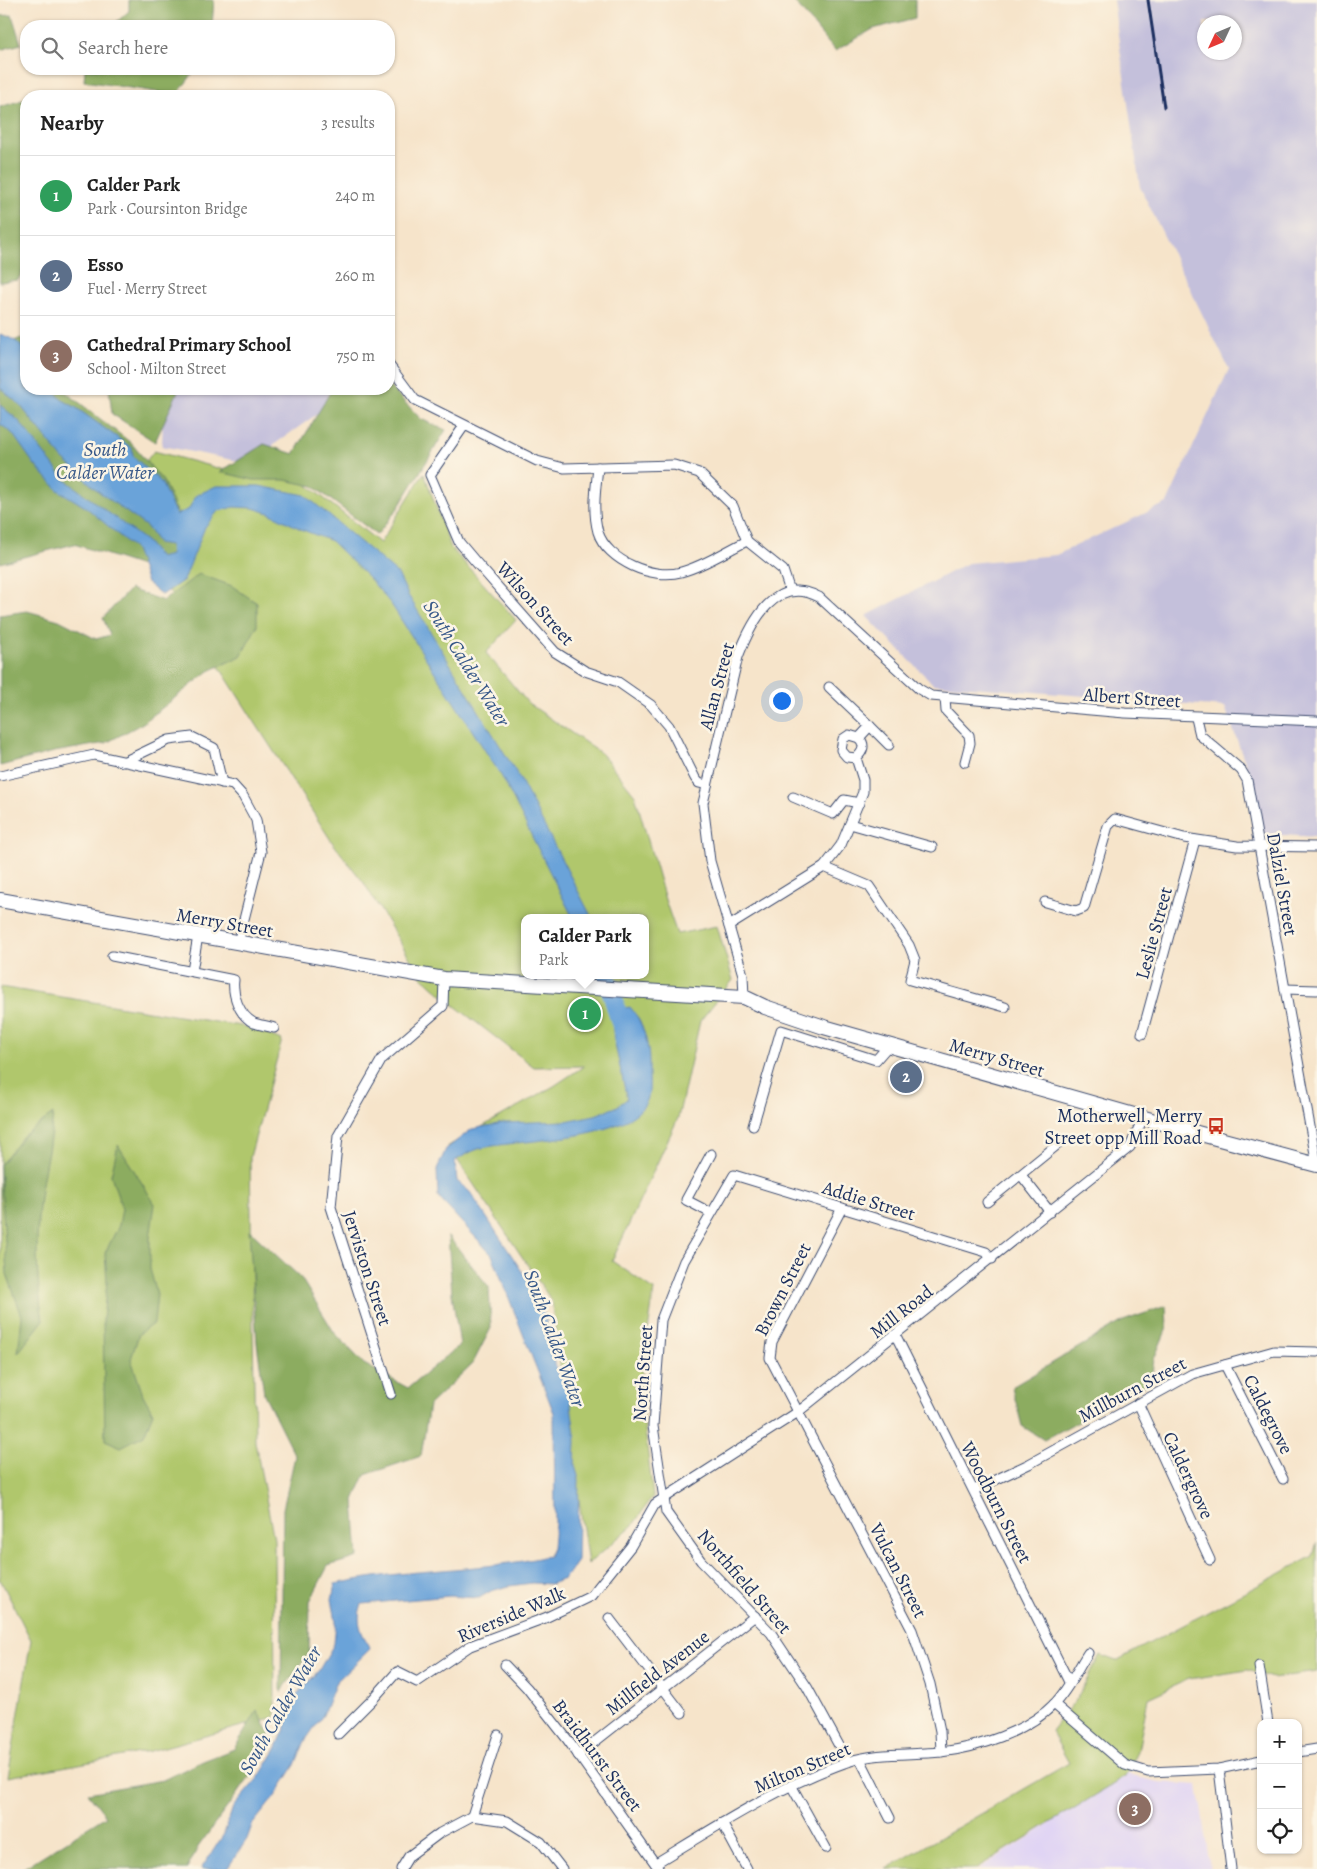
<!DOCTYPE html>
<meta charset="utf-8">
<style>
:root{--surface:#fff;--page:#f6f6f6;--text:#222;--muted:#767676;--line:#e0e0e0;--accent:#d93025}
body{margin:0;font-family:Alegreya,serif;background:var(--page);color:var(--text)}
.controls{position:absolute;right:15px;bottom:15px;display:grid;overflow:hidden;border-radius:10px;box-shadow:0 1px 4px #0004}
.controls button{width:45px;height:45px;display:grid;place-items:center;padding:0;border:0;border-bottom:1px solid var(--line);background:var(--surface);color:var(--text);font:25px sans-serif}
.compass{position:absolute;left:1197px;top:15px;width:45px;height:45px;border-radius:50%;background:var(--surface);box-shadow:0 1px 4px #0004;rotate:226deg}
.you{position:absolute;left:781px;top:700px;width:18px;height:18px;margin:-12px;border:4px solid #fff;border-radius:50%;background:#1a73e8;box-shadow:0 0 0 8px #1a73e833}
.badge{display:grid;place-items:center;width:32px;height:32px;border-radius:50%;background:var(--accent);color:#fff;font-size:16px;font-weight:700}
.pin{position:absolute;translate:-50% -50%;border:2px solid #fff;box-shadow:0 1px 5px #0006}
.popup{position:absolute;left:521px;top:914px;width:128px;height:65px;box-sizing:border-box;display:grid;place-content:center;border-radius:10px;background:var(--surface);filter:drop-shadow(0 1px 4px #0005);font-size:16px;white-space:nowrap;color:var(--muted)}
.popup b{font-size:19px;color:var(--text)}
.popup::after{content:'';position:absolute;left:50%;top:100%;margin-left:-10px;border:10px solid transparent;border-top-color:var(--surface)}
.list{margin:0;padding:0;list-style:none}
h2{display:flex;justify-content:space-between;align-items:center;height:65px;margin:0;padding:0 20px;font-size:21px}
h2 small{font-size:16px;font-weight:400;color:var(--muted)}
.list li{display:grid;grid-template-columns:32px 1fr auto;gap:15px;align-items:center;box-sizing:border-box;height:80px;padding:0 20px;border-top:1px solid var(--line)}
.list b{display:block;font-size:19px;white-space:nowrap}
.list p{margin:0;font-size:16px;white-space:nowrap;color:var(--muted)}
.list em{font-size:16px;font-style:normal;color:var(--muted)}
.icon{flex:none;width:28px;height:28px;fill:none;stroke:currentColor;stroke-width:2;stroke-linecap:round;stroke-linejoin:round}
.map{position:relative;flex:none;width:1317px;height:1869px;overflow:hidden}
.search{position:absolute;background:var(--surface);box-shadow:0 1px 4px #0004;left:20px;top:20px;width:375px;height:55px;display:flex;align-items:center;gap:12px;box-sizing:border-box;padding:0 18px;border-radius:20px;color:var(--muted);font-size:19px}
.panel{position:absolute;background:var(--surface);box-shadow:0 1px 4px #0004;left:20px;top:90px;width:375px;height:305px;border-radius:20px}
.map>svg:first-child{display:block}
.built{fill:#e0d4f4}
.industrial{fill:#c4c0db;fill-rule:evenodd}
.green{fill:#b0c76c;stroke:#667b65;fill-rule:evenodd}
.forest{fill:#8cac60;stroke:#546e5f}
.water{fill:#6aa3d9;stroke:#42699c}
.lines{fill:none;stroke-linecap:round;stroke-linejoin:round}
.river{stroke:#6aa3d9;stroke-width:19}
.minor-casing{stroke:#3c4a6e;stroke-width:11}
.primary-casing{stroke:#3c4a6e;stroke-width:16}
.minor{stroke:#fff;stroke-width:9}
.primary{stroke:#fff;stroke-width:14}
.rail{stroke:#1b2f5e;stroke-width:3}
.labels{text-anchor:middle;stroke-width:5;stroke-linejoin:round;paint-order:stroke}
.street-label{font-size:19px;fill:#1b2f5e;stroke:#fcf5e5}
.poi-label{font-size:19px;fill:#1b2f5e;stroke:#fcf5e5;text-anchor:end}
.water-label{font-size:20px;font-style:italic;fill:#375889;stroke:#fcf5e5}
</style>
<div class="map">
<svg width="1317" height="1869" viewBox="0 0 1317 1869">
<rect width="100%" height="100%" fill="#fcf5e5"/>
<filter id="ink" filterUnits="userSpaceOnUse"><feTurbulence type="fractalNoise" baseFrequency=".02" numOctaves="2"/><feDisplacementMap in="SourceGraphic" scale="10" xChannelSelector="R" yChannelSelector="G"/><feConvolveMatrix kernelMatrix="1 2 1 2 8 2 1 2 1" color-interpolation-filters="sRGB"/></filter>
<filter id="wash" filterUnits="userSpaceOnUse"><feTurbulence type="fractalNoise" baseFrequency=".0096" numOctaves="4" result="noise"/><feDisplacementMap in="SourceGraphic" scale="20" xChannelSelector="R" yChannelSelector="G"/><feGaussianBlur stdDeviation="1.12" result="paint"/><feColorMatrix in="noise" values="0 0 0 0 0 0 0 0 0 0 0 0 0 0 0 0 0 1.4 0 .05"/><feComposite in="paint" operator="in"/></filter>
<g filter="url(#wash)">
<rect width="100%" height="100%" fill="#f6e4ca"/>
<path class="built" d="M 1110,1762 L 1132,1776 L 1159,1782 L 1198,1785 L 1210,1869 L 978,1869 L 1050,1824 L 1086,1794 Z"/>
<g class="industrial">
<path d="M 1113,0 L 1317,0 L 1317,837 L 1264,834 L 1249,773 L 1225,707 L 933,684 L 866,616 L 968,563 L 1056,555 L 1167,503 L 1229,369 L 1140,187 ZM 1204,22 L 1234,22 L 1234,52 L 1204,52 Z"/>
<path d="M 180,389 L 330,389 L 320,412 L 248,463 L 162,446 L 163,419 Z"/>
</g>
<g class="green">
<path d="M 154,451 L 236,473 L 291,472 L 380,543 L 424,473 L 451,548 L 516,620 L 486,653 L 528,703 L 602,754 L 635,795 L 666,903 L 677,934 L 717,926 L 733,980 L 700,1021 L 678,1118 L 612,1261 L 654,1290 L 640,1387 L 653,1496 L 633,1525 L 588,1564 L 551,1300 L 448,1146 L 554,1086 L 584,1066 L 534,1067 L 455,1006 L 420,975 L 364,883 L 332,842 L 173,595 L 96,524 ZM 525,918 L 645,918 L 645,975 L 525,975 Z"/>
<path d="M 0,987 L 247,1027 L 282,1040 L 250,1157 L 255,1442 L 274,1539 L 275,1717 L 150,1751 L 8,1777 L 31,1640 L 0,1579 Z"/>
<path d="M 1317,1542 L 1317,1672 L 1272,1678 L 1248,1670 L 1189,1679 L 1148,1698 L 1138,1751 L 1125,1777 L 975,1869 L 886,1869 L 1069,1763 L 1051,1731 L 1077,1698 L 1100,1655 L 1116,1661 L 1313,1556 Z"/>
</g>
<g class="forest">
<path d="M 129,0 L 214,0 L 212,26 L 112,26 L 129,11 Z"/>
<path d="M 793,0 L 915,0 L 915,18 L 873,29 L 835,51 Z"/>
<path d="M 12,15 L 21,44 L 0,50 L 0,16 Z"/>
<path d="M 85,69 L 196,69 L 177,95 L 84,81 Z"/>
<path d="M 26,99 L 26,265 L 18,280 L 0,282 L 0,107 Z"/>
<path d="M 21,338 L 26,344 L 26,389 L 62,389 L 131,443 L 163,481 L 187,533 L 160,572 L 74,544 L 0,563 L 0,347 Z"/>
<path d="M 389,386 L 421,419 L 446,430 L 398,508 L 377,535 L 313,486 L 285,480 L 254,480 L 220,472 L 264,444 L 294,454 L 332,389 L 389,389 Z"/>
<path d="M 109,389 L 179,389 L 155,442 L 112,414 Z"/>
<path d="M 199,574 L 232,586 L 257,603 L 257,626 L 241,656 L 209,671 L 143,723 L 106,743 L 54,752 L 0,766 L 0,615 L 27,611 L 59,620 L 96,639 L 110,635 L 103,618 L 130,589 L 163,601 Z"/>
<path d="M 53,1114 C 51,1140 45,1164 41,1190 C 35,1232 36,1279 43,1321 L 18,1353 L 22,1316 L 7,1274 L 0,1165 L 23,1136 Z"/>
<path d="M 118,1145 L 155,1204 L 150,1238 L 150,1269 L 157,1294 L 154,1323 L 139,1334 L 131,1359 L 143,1395 L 153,1413 L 144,1435 L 121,1447 L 105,1440 L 103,1319 L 107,1281 L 105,1253 L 119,1225 L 122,1209 L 111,1175 Z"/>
<path d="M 249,1230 L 301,1278 L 334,1332 L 364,1364 L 408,1388 L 460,1345 L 452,1294 L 448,1236 L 489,1287 L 491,1328 L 473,1363 L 429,1405 L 421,1456 L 365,1475 L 354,1500 L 358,1557 L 328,1566 L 310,1601 L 309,1653 L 281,1692 L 283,1509 L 295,1456 L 264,1394 L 257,1343 Z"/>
<path d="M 1166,1306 L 1167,1328 L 1154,1359 L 1151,1381 L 1044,1440 L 1022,1426 L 1012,1387 L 1123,1321 Z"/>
<path d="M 257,1711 L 270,1733 L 253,1772 L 198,1847 L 187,1869 L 22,1869 L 106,1816 L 88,1793 L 163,1780 L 203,1761 L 234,1749 Z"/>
</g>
<g class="water">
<path d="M 0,334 C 33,345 26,359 26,389 L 53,389 L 61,399 L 75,407 L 132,448 L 133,456 L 161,482 L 176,515 L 189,509 L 195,496 L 216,486 L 259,486 L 305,495 L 398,574 L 408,595 L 519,777 L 592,918 L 573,918 L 502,777 L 391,604 L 370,579 L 331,541 L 303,530 L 269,513 L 253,508 L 234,507 L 218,511 L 205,527 L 184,580 L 162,595 L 147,583 L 135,549 L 87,508 L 58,490 L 34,464 L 12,433 L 0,424 L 0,405 L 18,420 L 64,479 L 147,542 L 160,558 L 171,555 L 170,545 L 158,543 L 147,527 L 98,491 L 62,458 L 20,405 L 0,388 Z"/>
<path d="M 630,1007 C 645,1024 650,1049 649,1071 C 649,1079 650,1091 648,1098 C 633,1141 520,1139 482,1148 C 473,1150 463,1156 455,1161 L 457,1181 L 470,1192 L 529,1282 L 545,1316 L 557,1372 L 568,1384 L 576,1441 L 575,1466 L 579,1479 L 577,1561 L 564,1579 L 551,1584 L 532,1583 L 509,1586 L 491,1591 L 479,1598 L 450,1596 L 362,1604 C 355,1621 362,1634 370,1649 L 336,1682 L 323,1715 L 305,1741 L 295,1765 L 276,1795 L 252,1825 L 247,1839 L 227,1869 L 201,1869 L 224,1834 L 233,1807 L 259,1777 L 276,1749 L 287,1724 L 290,1703 L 319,1670 L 334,1644 L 336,1621 L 332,1599 L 335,1584 C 405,1568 479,1572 549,1556 L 553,1547 L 555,1524 L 554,1413 L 492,1255 L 438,1197 L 437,1169 L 446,1149 L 472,1129 L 503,1123 L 566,1121 L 595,1115 L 616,1107 L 627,1099 L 614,1040 L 611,1011 Z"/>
</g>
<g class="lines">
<path class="river" d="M 606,975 L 624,1034"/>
</g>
</g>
<g filter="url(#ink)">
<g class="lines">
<g class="minor-casing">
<g id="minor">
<path d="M 389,365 L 415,400 L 537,461 L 564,468 L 674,465 L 699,473 L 733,506 L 747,541 L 783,570 L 790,591"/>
<path d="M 464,426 L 430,475 L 459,542 L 475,561 L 555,652 L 585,671 L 618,682 L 651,705 L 669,726 L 695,778 L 699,783 L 707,785"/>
<path d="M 598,467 C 596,488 592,510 598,532 C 607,561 653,580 681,572 C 704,566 726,551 747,541"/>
<path d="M 829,687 L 870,726"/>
<path d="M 945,698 L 946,711 L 969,735 L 970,743 L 965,762"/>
<path d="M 1196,718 L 1200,735 L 1241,770 L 1247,780 L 1317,1165"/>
<path d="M 859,738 L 870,726 L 889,745"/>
<path d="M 123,762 L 169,740 L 192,737 L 214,748 L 222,783"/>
<path d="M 0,776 L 94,755 L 233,785 L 243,796 L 256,820 L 261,852 L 238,943"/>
<path d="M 793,797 L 833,814 L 844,800 L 859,803"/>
<path d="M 850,824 L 932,847"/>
<path d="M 824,867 L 869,886 L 909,945 L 915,960 L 910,980 L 1005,1007"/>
<path d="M 1045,902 L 1076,911 L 1084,908 L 1108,826 L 1115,819 L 1184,838 L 1237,846 L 1317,847"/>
<path d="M 729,926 L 824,867 L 841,845 L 863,792 L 863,780 L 856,758 L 847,757 L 841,750 L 843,739 L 849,735 L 859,738 C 866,745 863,752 856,758"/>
<path d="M 112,956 L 234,980 C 232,995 239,1015 254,1023 C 260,1025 268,1026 274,1028"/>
<path d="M 192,971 L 198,936"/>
<path d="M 1285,989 L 1317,990"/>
<path d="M 744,997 L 743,975 L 710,861 L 703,803 L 738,657 C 751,623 775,574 819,597 L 919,689 L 931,696 L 1125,713 L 1317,721"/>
<path d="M 1142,1034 L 1195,840"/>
<path d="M 753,1126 L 781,1030 L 876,1060 L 889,1045"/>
<path d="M 711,1154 L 686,1200 L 711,1213"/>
<path d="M 1021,1175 L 1050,1212"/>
<path d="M 987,1202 L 1057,1145"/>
<path d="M 842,1208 L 772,1342 L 770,1358 L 912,1630 L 930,1684 L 940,1731 L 941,1752"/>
<path d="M 896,1336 L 1069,1682"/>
<path d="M 1225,1365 L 1283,1479"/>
<path d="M 391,1394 L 331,1207 L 338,1136 L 382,1059 L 443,1006 L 444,979"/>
<path d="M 1138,1403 L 1210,1560"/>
<path d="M 974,1490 L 1029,1464 L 1192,1374 L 1274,1351 L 1317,1352"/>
<path d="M 609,1618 L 682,1713"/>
<path d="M 505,1665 L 527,1688 L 567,1739 L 659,1869"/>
<path d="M 1259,1666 L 1268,1723"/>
<path d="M 1054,1704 L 1125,1765 L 1148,1772 L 1219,1769 L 1261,1760"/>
<path d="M 338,1734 L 373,1699 L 397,1672 L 417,1682 L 470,1646 L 545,1618 L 591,1596 L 631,1546 L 655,1504 L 798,1412 L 1130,1147 L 1143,1118"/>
<path d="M 1298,1752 L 1317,1749"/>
<path d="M 578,1755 L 755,1616"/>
<path d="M 860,1759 L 890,1818"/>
<path d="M 848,1762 L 807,1687 L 771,1633 L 701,1561 L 666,1512 L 664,1499 L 653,1426 L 661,1320 L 684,1261 L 734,1175 L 986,1252 L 992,1259"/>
<path d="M 1219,1769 L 1231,1869"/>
<path d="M 791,1785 L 826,1848"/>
<path d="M 472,1816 L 498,1735"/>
<path d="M 722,1823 L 747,1869"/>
<path d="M 656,1863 C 717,1826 779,1786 847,1762 C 877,1752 909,1755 941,1752 C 977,1748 1028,1731 1054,1704 C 1068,1690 1077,1670 1088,1653"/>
<path d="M 401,1869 L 409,1856 L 440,1833 L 472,1816 L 507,1821 L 541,1842 L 562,1869"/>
</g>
</g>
<g class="primary-casing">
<path id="primary" d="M 0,900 L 444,979 L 744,997 L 765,1007 L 824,1027 L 1197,1133 L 1317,1165"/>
</g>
<use href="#minor" class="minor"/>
<use href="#primary" class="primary"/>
<path class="rail" d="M 1148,0 L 1164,107"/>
</g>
</g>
<defs>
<g id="bus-bare" transform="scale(1.35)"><path d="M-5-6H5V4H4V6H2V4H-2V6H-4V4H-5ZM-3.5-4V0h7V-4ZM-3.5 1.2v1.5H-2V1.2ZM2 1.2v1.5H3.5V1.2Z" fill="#c8321e" stroke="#fcf5e5" stroke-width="2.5" paint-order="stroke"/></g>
</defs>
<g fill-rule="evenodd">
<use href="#bus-bare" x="1216" y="1126"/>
</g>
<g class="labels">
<g class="street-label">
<text transform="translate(536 603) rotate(48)" y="7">Wilson Street</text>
<text transform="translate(716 686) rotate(-75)" y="7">Allan Street</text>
<text transform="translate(1132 697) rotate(4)" y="7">Albert Street</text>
<text transform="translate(1283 884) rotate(80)" y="7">Dalziel Street</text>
<text transform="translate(225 922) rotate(10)" y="7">Merry Street</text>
<text transform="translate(1153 933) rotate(-75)" y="7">Leslie Street</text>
<text transform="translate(997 1057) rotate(16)" y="7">Merry Street</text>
<text transform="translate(869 1200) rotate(17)" y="7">Addie Street</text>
<text transform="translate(368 1268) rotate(72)" y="7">Jerviston Street</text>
<text transform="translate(782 1289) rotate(-63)" y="7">Brown Street</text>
<text transform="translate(901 1311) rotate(-38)" y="7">Mill Road</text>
<text transform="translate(642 1373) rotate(-86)" y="7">North Street</text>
<text transform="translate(1132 1389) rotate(-28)" y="7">Millburn Street</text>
<text transform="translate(1269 1414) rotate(63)" y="7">Caldegrove</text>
<text transform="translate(1189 1475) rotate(65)" y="7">Caldergrove</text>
<text transform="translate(997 1502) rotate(63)" y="7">Woodburn Street</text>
<text transform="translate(899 1570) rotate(63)" y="7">Vulcan Street</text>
<text transform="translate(745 1581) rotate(49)" y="7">Northfield Street</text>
<text transform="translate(511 1614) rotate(-23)" y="7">Riverside Walk</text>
<text transform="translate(657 1672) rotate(-38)" y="7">Millfield Avenue</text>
<text transform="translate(598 1755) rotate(53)" y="7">Braidhurst Street</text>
<text transform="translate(802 1767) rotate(-23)" y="7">Milton Street</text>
</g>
<g class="poi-label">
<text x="1202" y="1122">Motherwell, Merry<tspan x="1202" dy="22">Street opp Mill Road</tspan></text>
</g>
<g class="water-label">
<text x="105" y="456">South<tspan x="105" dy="23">Calder Water</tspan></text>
<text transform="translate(467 663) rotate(58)" y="7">South Calder Water</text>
<text transform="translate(555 1338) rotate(70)" y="7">South Calder Water</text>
<text transform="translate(280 1710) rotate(-60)" y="7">South Calder Water</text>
</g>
</g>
</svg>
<div class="controls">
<button>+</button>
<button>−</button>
<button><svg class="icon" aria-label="locate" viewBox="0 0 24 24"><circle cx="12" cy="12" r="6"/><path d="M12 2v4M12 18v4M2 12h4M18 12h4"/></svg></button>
</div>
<svg class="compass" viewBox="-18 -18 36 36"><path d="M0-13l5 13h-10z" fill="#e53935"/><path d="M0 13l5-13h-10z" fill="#767676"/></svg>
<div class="you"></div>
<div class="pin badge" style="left:585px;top:1014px;background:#2e9e5b">1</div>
<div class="popup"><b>Calder Park</b>Park</div>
<div class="pin badge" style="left:906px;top:1077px;background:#5c6f8a">2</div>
<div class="pin badge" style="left:1135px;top:1809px;background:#8d6e63">3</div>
<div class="search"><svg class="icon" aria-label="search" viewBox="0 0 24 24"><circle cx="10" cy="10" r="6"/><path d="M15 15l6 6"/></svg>Search here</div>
<section class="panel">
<h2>Nearby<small>3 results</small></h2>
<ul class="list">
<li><span class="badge" style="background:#2e9e5b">1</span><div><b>Calder Park</b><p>Park · Coursinton Bridge</p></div><em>240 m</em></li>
<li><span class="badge" style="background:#5c6f8a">2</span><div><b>Esso</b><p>Fuel · Merry Street</p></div><em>260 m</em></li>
<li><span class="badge" style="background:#8d6e63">3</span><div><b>Cathedral Primary School</b><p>School · Milton Street</p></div><em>750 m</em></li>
</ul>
</section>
</div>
